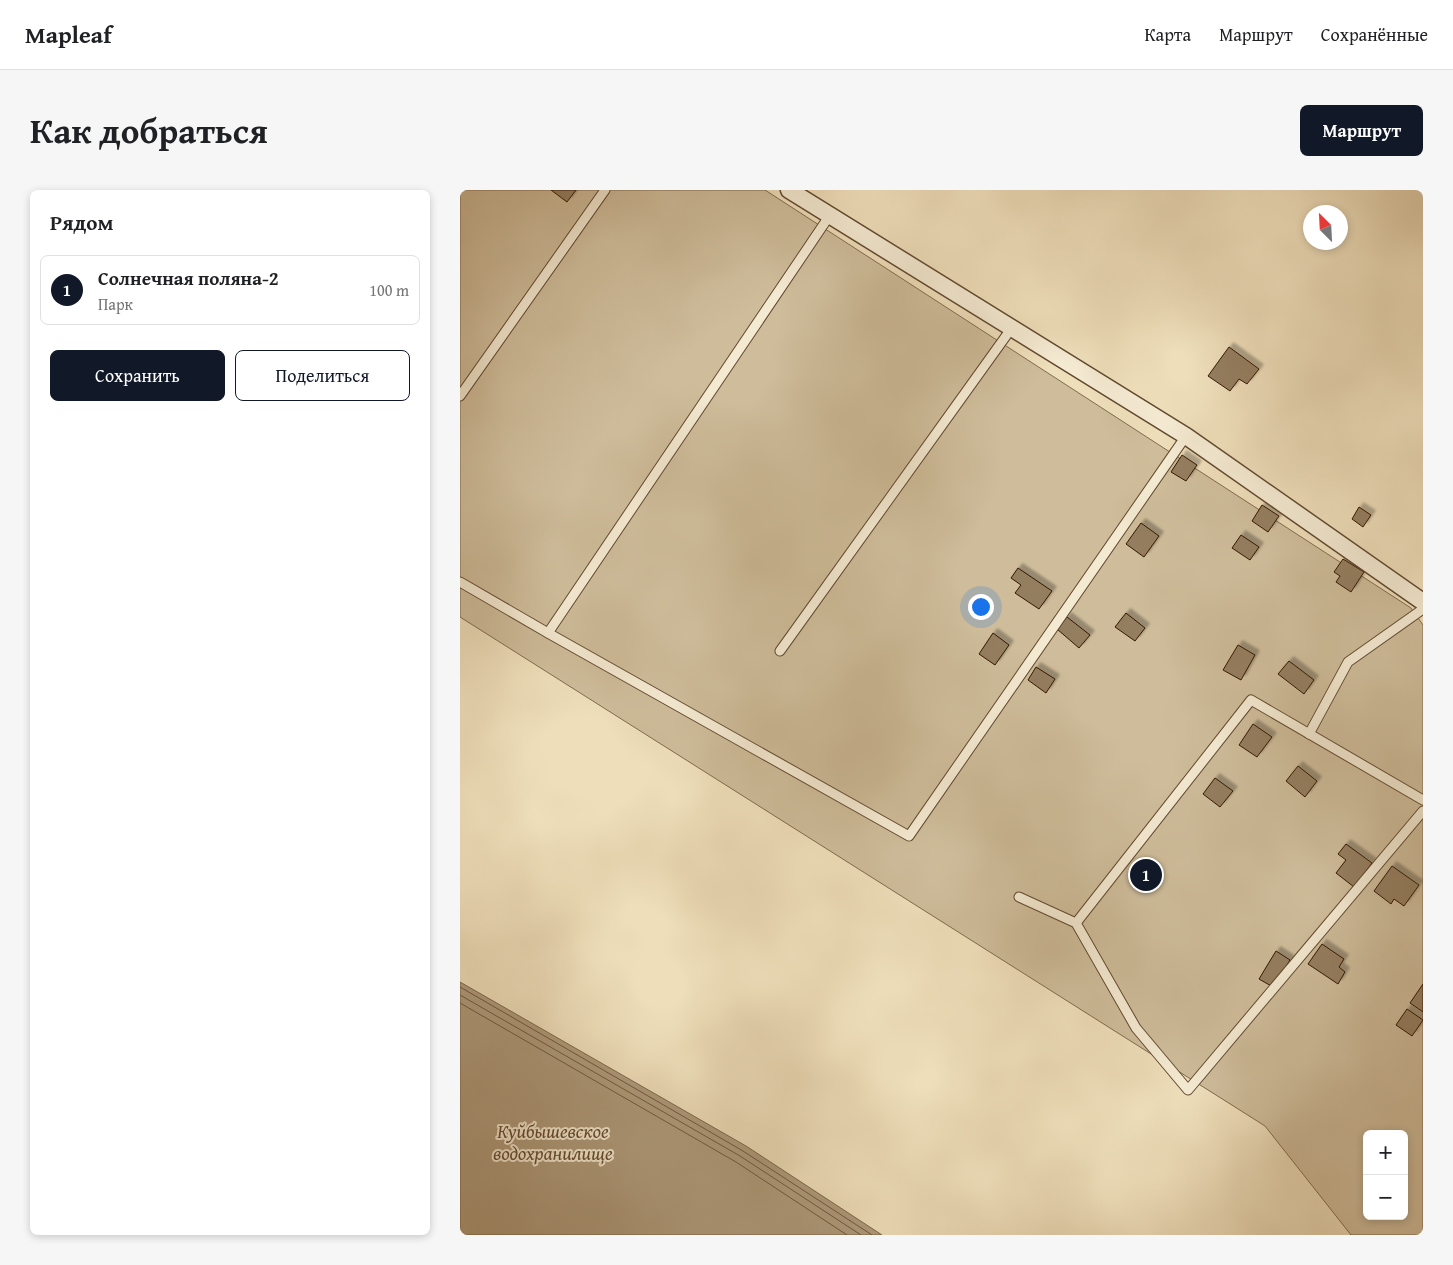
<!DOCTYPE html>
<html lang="ru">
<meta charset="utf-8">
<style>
:root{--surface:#fff;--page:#f6f6f6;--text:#202124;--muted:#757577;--line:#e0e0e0;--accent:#111827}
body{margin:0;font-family:"Gentium Book Plus",serif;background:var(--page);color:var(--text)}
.controls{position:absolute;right:15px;bottom:15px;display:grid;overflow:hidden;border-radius:8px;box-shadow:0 2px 8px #0003}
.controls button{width:45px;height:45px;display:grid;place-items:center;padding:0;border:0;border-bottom:1px solid var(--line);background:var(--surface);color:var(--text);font:25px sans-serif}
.compass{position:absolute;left:843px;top:15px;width:45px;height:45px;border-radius:50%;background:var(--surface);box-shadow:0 2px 8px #0003;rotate:336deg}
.you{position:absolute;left:520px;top:416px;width:18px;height:18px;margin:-12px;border:4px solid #fff;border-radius:50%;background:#1a73e8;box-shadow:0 0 0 8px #1a73e833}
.badge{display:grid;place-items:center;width:32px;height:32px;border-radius:50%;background:var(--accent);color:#fff;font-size:16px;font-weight:700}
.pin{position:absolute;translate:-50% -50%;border:2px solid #fff;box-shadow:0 1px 5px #0006}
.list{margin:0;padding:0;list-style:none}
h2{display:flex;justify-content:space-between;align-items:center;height:65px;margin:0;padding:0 20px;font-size:21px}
h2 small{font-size:16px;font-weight:400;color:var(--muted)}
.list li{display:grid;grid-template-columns:32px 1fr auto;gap:15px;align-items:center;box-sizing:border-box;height:70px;margin:0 10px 10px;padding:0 10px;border:1px solid var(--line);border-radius:8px}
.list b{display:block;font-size:19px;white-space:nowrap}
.list p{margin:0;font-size:16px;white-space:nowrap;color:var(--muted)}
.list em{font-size:16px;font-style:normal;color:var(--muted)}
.actions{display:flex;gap:10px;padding:15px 20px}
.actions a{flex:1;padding:11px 0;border:1px solid var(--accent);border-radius:8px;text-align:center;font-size:18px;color:var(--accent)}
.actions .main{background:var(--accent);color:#fff}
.map{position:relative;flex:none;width:963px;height:1045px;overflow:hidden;border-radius:8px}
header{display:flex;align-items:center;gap:30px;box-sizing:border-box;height:70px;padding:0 25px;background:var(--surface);border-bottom:1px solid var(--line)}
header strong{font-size:24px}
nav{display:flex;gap:28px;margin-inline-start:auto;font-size:18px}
.intro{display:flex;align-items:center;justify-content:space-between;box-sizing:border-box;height:120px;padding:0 30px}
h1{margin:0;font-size:35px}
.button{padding:12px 22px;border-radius:8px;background:var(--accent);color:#fff;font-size:18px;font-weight:700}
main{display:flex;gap:30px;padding:0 30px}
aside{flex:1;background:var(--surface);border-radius:8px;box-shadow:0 2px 8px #0003}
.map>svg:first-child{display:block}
.green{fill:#cebc9a;stroke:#806a4d;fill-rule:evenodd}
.water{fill:#ae9a7b;stroke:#7d664a}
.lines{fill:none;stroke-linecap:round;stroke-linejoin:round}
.shore{stroke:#70583e;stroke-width:1}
.building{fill:#947e61;stroke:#331700;filter:url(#shadow)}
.service-casing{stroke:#62492e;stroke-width:11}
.minor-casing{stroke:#62492e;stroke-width:19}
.service{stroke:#f4ead2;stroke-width:9}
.minor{stroke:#f4ead2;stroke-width:16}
.labels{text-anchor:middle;stroke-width:4;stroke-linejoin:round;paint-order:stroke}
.water-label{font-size:19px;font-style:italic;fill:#644b31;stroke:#f4ead2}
</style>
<header>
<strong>Mapleaf</strong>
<nav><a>Карта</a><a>Маршрут</a><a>Сохранённые</a></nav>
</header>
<div class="intro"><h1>Как добраться</h1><a class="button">Маршрут</a></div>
<main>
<aside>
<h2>Рядом<small></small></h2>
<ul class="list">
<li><span class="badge">1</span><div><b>Солнечная поляна-2</b><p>Парк</p></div><em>100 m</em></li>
</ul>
<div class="actions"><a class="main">Сохранить</a><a>Поделиться</a></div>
</aside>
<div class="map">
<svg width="963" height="1045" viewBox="0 0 963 1045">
<defs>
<filter id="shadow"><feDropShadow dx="4.5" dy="-4.5" stdDeviation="1" flood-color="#0004"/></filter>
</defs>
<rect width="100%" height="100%" fill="#eedeba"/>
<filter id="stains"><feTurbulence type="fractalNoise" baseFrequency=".004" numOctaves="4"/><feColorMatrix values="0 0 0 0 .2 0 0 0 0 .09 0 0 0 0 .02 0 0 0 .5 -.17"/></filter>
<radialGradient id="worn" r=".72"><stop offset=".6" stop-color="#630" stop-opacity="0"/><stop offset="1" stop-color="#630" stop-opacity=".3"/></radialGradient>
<path class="green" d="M 0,0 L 305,0 L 951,418 L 963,435 L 963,1045 L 891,1045 L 805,936 L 0,427 ZM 907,944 L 944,944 L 944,1026 L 907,1026 Z"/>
<path class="water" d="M 0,792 L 286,956 L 422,1045 L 0,1045 Z"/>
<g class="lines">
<g class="shore">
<path d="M 0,797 L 283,961 L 412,1045"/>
<path d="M 0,805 L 280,966 L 401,1045"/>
<path d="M 0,813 L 276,972 L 387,1045"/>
</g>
</g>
<g class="building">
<path d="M 91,0 L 116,0 L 107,12 Z"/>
<path d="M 769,157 L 799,179 L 787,194 L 779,189 L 770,201 L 748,186 Z"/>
<path d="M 722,265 L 737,275 L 726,291 L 711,282 Z"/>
<path d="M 802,315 L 819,326 L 808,342 L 792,331 Z"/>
<path d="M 899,317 L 911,325 L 903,337 L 892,329 Z"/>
<path d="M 681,333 L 699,346 L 684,367 L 666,354 Z"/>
<path d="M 781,345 L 799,357 L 790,370 L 772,358 Z"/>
<path d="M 883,369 L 904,382 L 891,402 L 876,392 L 880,386 L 874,382 Z"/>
<path d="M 558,378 L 592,401 L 579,419 L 555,403 L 561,395 L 551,388 Z"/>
<path d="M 666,423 L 685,438 L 675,451 L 655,437 Z"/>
<path d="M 607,427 L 630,445 L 619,458 L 597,439 Z"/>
<path d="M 533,443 L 549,455 L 535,475 L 519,464 Z"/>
<path d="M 778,455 L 795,465 L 781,490 L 763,480 Z"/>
<path d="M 829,471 L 854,490 L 844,504 L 818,484 Z"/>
<path d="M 576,477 L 595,489 L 586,503 L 568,490 Z"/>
<path d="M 793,534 L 812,547 L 797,567 L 779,555 Z"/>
<path d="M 838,576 L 857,591 L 845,607 L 826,591 Z"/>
<path d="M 755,588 L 773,601 L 760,617 L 743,604 Z"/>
<path d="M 886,654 L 912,673 L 894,697 L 876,683 L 886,670 L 878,664 Z"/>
<path d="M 932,676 L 959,695 L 944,716 L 934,709 L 931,714 L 914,701 Z"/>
<path d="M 862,754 L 884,769 L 879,777 L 885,782 L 878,794 L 848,774 Z"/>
<path d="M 816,761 L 830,770 L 813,797 L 799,789 Z"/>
<path d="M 963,794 L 963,822 L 950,813 Z"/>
<path d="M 947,819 L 963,830 L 952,846 L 936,835 Z"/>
</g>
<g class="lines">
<g class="service-casing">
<g id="service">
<path d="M 0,206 L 145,0"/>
<path d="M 0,392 L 88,443 L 449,646 L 726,246"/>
<path d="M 88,443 L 370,25"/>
<path d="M 320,461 L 551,139"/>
<path d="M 849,544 L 888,472 L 963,419"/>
<path d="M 559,707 L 616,733 L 676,838 L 728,900 L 963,621"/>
<path d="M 616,733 L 791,510 L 963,610"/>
</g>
</g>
<g class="minor-casing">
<path id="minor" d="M 329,0 L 726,246 L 963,412"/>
</g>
<use href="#service" class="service"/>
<use href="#minor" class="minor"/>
</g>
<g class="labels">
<g class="water-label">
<text x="93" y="948">Куйбышевское<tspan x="93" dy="22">водохранилище</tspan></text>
</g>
</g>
<rect width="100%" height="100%" filter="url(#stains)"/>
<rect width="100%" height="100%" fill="url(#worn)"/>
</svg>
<div class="controls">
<button>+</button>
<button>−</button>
</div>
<svg class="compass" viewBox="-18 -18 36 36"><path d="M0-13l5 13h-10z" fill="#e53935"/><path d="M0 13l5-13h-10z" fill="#757577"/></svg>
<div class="you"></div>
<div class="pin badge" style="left:686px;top:685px">1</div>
</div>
</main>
